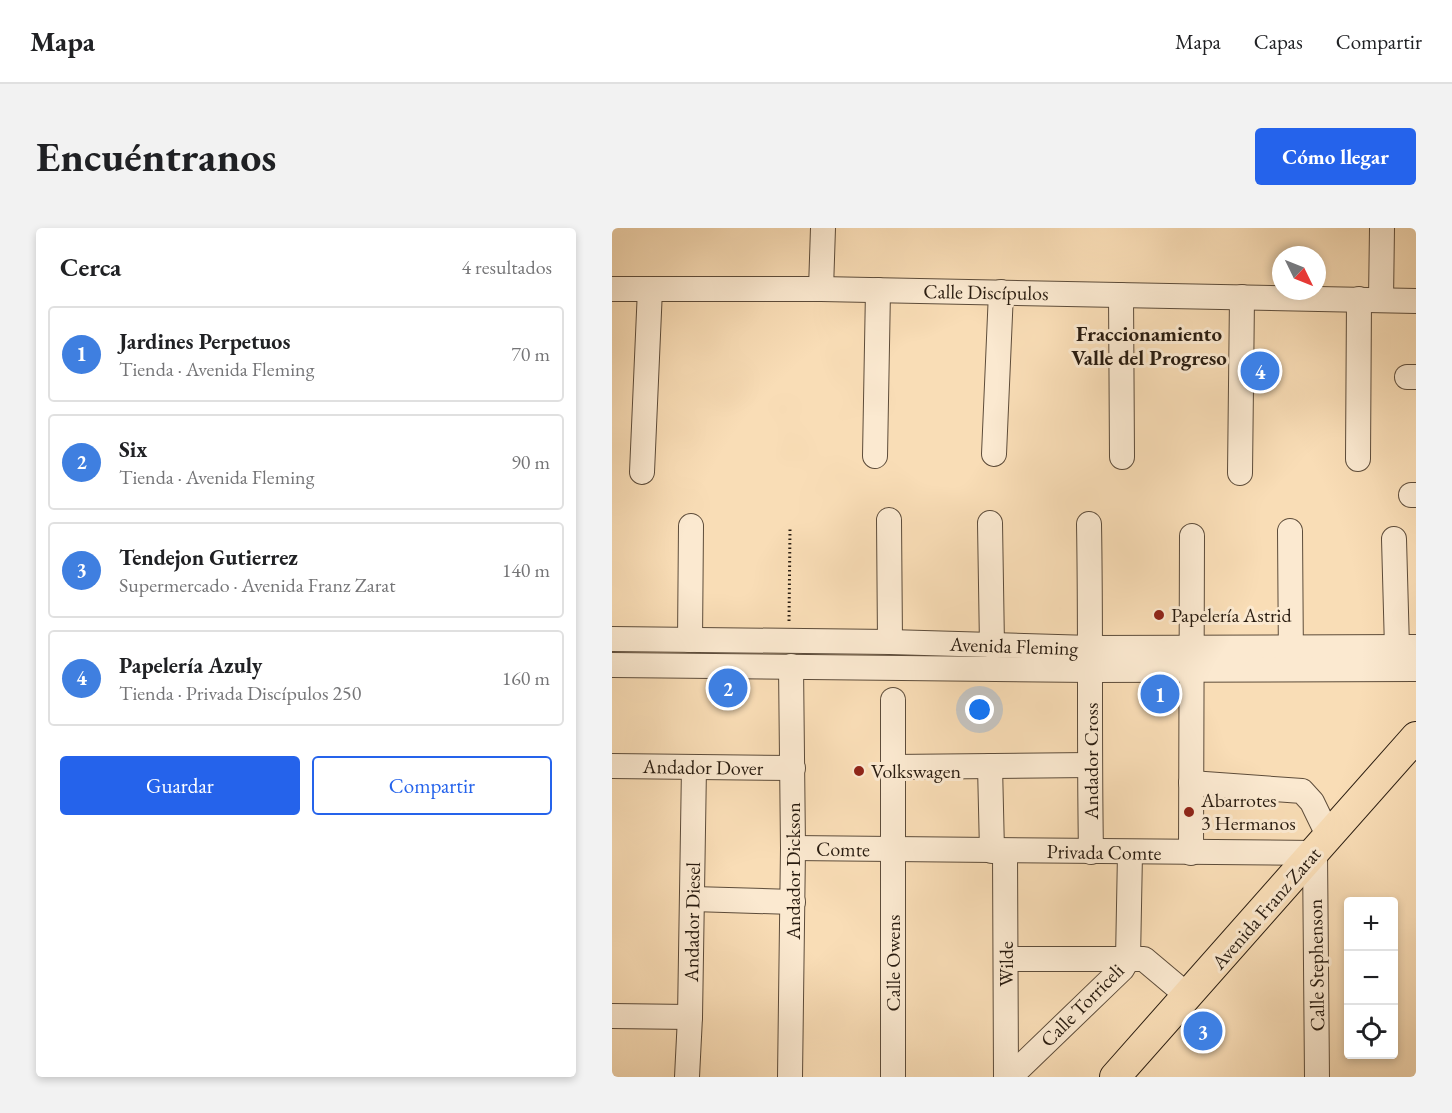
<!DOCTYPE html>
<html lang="es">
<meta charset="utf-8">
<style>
:root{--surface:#fff;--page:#f2f2f2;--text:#202124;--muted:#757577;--line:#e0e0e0;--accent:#2563eb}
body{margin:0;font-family:"EB Garamond",serif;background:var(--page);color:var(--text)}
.controls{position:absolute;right:18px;bottom:18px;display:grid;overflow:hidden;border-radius:6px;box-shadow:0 3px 9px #0003}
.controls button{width:54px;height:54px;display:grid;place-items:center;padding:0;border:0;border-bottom:2px solid var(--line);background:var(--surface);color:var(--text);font:30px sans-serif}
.compass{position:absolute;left:660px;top:18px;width:54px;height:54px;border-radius:50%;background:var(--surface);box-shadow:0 3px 9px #0003;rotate:133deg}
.you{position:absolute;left:368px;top:482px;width:21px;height:21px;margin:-15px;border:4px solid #fff;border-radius:50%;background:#1a73e8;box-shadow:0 0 0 9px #1a73e833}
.badge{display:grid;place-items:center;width:39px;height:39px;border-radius:50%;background:var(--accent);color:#fff;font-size:20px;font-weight:700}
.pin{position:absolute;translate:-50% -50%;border:3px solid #fff;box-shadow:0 2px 6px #0006}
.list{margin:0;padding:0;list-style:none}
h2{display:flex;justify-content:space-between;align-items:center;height:78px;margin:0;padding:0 24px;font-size:26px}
h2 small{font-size:20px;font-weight:400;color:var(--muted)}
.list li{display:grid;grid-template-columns:39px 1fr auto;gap:18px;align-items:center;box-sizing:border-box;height:96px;margin:0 12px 12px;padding:0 12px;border:2px solid var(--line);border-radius:6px}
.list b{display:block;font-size:22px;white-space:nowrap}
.list p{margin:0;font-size:20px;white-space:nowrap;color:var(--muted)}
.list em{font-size:20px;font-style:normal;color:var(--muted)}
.actions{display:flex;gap:12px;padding:18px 24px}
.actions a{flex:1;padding:14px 0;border:2px solid var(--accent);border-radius:6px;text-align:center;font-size:21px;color:var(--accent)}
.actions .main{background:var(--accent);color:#fff}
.icon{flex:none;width:33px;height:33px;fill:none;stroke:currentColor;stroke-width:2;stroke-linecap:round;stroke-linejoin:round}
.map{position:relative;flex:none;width:804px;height:849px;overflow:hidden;border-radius:6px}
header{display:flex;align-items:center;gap:36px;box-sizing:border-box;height:84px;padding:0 30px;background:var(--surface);border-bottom:2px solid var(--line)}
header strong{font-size:28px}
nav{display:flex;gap:33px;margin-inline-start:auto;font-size:21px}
.intro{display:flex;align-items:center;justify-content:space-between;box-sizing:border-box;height:144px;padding:0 36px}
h1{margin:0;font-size:42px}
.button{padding:15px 27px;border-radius:6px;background:var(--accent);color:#fff;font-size:21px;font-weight:700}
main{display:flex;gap:36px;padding:0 36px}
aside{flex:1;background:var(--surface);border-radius:6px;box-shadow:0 3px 9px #0003}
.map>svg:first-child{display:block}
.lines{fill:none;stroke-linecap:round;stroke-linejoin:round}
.minor-casing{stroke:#5d4c3a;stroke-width:26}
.major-casing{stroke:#291c10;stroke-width:32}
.path{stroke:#291c10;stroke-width:3;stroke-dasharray:1.5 3;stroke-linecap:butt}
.minor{stroke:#fbe9d0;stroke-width:24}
.major{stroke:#f9ddb6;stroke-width:30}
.poi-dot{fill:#8f2418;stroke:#fbe9d0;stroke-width:2}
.labels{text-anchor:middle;stroke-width:6;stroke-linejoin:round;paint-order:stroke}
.street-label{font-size:20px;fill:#291c10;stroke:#fbe9d0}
.poi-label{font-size:20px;fill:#291c10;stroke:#fbe9d0;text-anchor:start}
.neighbourhood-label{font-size:21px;font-weight:bold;fill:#291c10;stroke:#fbe9d0}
</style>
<header>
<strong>Mapa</strong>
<nav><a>Mapa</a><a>Capas</a><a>Compartir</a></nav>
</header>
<div class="intro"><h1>Encuéntranos</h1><a class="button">Cómo llegar</a></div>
<main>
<aside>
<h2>Cerca<small>4 resultados</small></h2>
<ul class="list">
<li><span class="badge" style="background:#3f7fe0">1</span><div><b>Jardines Perpetuos</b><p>Tienda · Avenida Fleming</p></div><em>70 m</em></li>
<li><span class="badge" style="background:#3f7fe0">2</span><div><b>Six</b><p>Tienda · Avenida Fleming</p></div><em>90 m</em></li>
<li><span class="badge" style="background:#3f7fe0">3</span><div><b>Tendejon Gutierrez</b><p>Supermercado · Avenida Franz Zarat</p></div><em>140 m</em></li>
<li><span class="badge" style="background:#3f7fe0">4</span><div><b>Papelería Azuly</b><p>Tienda · Privada Discípulos 250</p></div><em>160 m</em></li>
</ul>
<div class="actions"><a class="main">Guardar</a><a>Compartir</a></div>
</aside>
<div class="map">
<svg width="804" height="849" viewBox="0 0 804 849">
<rect width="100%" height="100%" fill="#f9ddb6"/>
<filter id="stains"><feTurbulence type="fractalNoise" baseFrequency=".00333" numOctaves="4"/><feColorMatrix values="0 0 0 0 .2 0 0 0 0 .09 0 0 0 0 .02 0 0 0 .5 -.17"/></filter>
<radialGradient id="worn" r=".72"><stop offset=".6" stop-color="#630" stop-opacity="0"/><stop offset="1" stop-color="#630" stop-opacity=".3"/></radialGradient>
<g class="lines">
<g class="minor-casing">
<g id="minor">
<path d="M 0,61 L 209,61 L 804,73"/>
<path d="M 209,61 L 211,0"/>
<path d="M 509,67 L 510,229"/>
<path d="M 769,72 L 770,0"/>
<path d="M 795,149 L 804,149"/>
<path d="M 382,226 L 389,64"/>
<path d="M 263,228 L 266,62"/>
<path d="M 746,231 L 747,71"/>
<path d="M 30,244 L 38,61"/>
<path d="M 628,245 L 630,69"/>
<path d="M 799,267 L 804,267"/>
<path d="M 277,292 L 278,414"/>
<path d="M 378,295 L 380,418"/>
<path d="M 477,296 C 479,405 477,515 479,624"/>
<path d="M 678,303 L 679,436"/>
<path d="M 782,311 L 785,420"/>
<path d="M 0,411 L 278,414 L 479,420 L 804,419"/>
<path d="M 78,412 L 79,298"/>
<path d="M 0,437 L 479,442 L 804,441"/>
<path d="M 0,538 L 181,540"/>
<path d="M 378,538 L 380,623"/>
<path d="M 280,539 L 478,537"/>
<path d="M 579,555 L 690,563 L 700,574 L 717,609"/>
<path d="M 181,620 L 703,625 L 705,849"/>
<path d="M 393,623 L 394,849"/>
<path d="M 579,625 L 580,308"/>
<path d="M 81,671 L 181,674"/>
<path d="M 394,731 L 532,731 L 576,768"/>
<path d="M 0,788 L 78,789"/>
<path d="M 75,849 L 78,789 L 82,539"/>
<path d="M 178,849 L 181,620 L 179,438"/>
<path d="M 281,849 L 281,472"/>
<path d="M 398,849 L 510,741 L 516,731 L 518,625"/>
</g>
</g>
<g class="major-casing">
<path id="major" d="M 503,849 L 804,509"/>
</g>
<path class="path" d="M 177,393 L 178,301"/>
<use href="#minor" class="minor"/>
<use href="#major" class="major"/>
</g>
<g class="poi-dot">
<circle cx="547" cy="387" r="6"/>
<circle cx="247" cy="543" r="6"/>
<circle cx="577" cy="584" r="6"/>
</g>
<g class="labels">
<g class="street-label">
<text transform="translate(374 64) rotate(1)" y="7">Calle Discípulos</text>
<text transform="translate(402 418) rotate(2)" y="7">Avenida Fleming</text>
<text transform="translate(479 533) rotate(-90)" y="7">Andador Cross</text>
<text transform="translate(91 539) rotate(1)" y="7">Andador Dover</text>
<text transform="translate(231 621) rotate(1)" y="7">Comte</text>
<text transform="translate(492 624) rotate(1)" y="7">Privada Comte</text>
<text transform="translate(181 643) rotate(-90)" y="7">Andador Dickson</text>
<text transform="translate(654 680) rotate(-49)" y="7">Avenida Franz Zarat</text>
<text transform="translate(80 694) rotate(-89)" y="7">Andador Diesel</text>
<text transform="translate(281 735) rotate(-90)" y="7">Calle Owens</text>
<text transform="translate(394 736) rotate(-90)" y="7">Wilde</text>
<text transform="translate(704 737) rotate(-91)" y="7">Calle Stephenson</text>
<text transform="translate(470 777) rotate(-45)" y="7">Calle Torriceli</text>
</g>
<g class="poi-label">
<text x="559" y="394">Papelería Astrid</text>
<text x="259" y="550">Volkswagen</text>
<text x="589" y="579">Abarrotes<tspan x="589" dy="23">3 Hermanos</tspan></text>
</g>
<g class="neighbourhood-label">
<text x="537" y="113">Fraccionamiento<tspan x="537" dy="24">Valle del Progreso</tspan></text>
</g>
</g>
<rect width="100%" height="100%" filter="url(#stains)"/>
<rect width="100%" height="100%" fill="url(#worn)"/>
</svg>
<div class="controls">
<button>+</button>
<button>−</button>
<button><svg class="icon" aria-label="locate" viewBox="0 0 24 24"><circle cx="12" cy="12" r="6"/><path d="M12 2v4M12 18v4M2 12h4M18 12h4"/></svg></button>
</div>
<svg class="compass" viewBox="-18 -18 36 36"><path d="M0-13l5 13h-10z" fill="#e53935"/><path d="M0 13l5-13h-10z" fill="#757577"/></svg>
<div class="you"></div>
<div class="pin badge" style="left:548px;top:466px;background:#3f7fe0">1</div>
<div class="pin badge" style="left:116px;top:460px;background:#3f7fe0">2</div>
<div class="pin badge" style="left:591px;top:803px;background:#3f7fe0">3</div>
<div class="pin badge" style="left:648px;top:143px;background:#3f7fe0">4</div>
</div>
</main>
